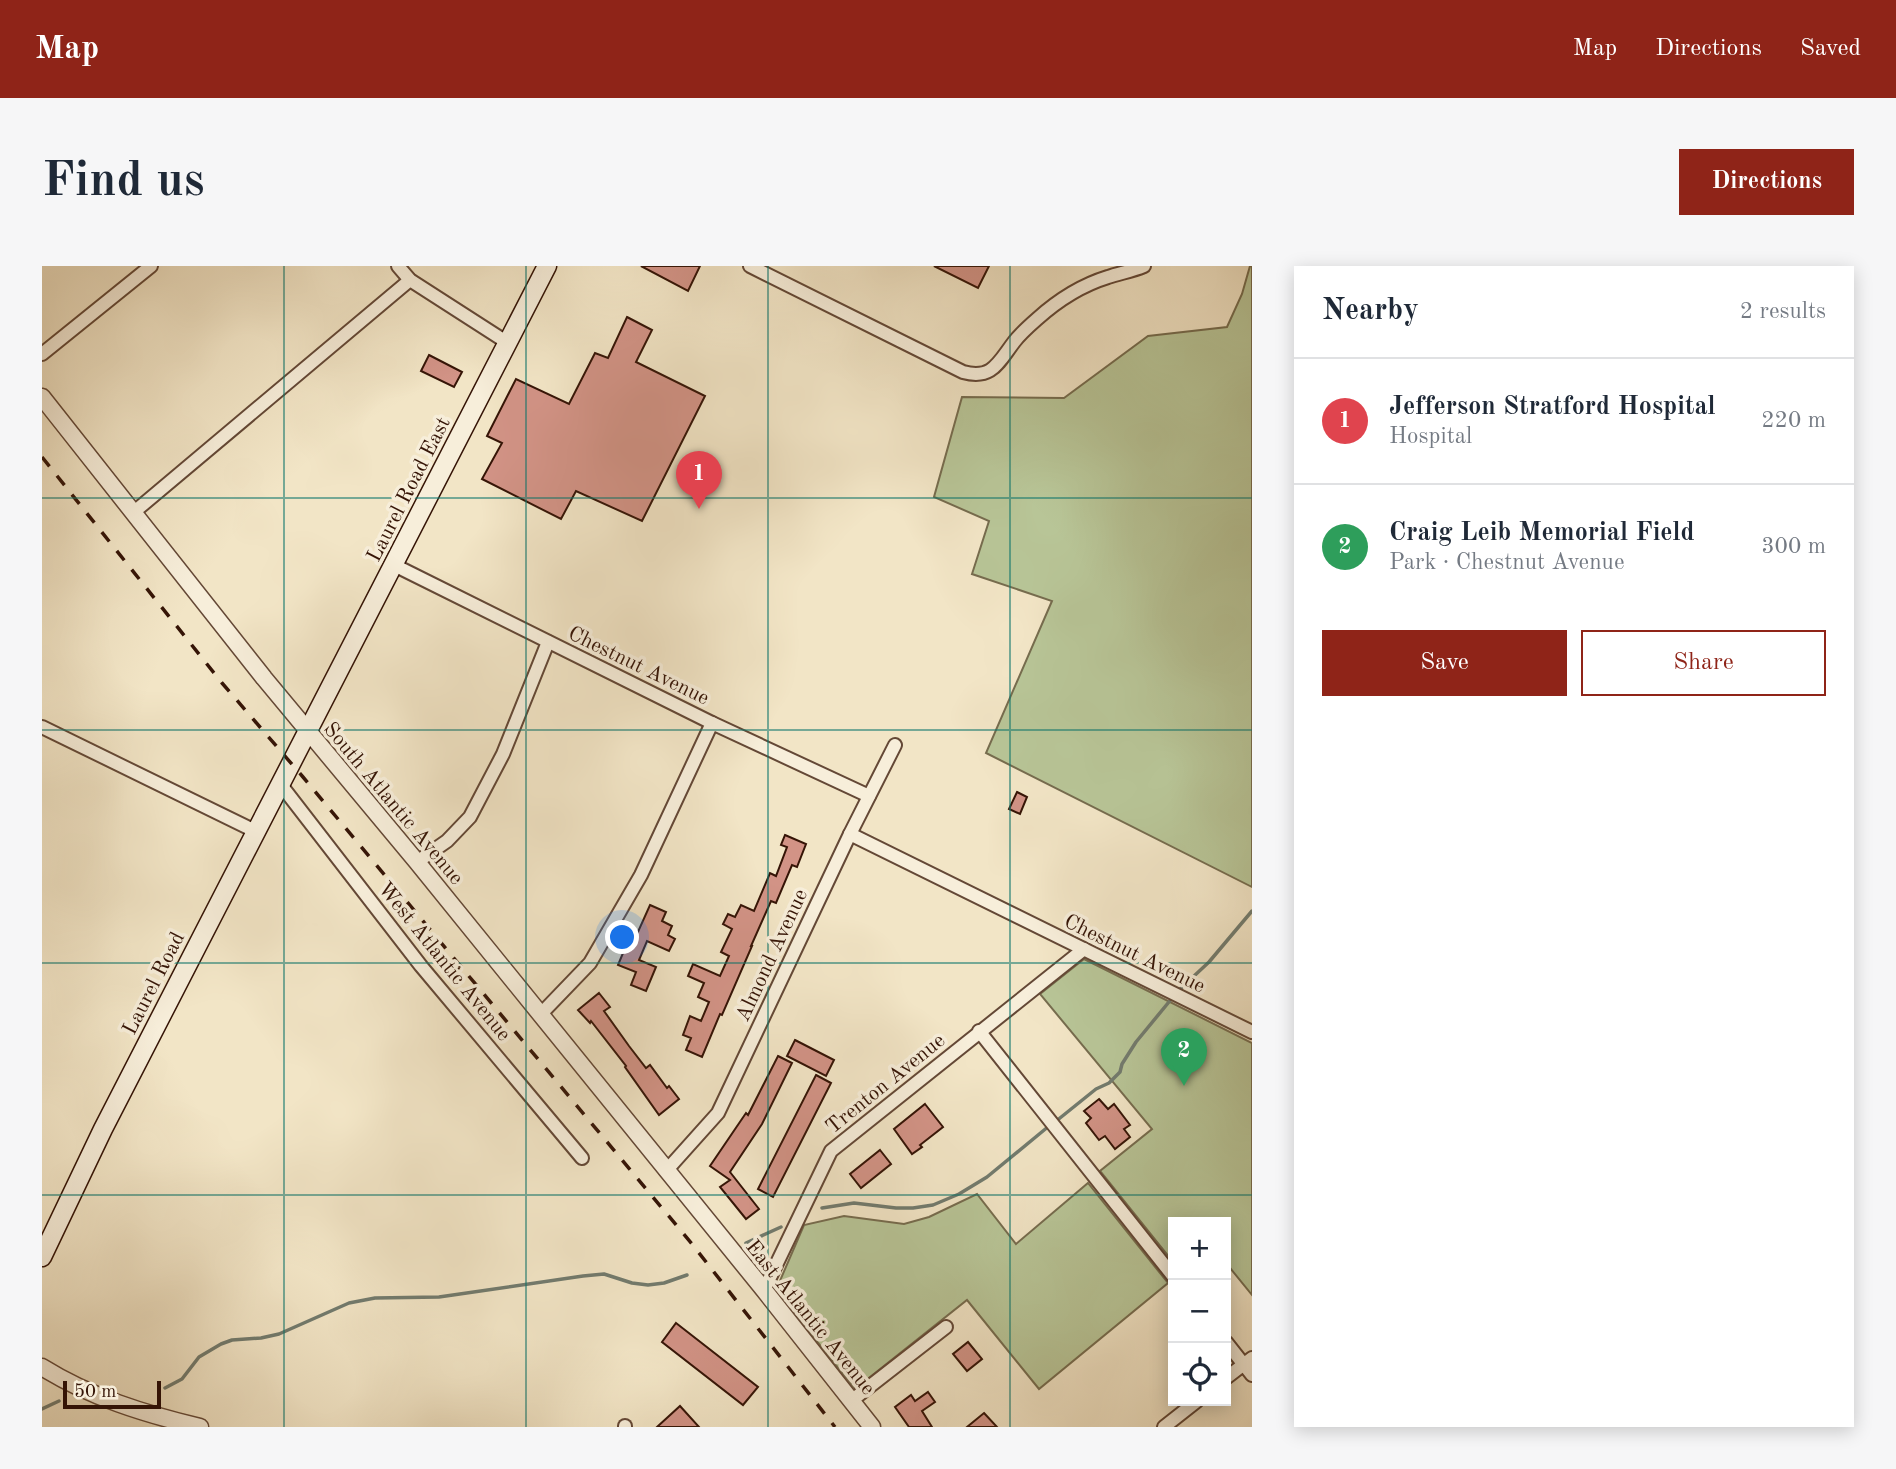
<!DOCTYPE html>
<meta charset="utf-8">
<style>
:root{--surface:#fff;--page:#f6f6f7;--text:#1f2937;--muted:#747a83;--line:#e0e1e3;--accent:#8f2418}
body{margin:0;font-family:"Old Standard TT",serif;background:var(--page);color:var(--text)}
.controls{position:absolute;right:21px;bottom:21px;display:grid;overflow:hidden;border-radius:0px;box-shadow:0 4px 18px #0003}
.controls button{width:63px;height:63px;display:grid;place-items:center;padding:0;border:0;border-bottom:2px solid var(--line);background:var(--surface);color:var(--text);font:35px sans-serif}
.scale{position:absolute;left:21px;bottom:18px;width:98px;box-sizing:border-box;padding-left:7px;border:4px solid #351406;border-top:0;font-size:19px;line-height:24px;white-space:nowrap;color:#351406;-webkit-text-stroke:5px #f7eeda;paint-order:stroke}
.you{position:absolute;left:581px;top:672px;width:24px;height:24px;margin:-18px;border:5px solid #fff;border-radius:50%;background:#1a73e8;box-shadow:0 0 0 10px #1a73e833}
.badge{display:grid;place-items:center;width:46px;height:46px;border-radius:50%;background:var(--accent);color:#fff;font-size:23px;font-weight:700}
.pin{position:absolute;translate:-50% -58px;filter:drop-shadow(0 2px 4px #0008)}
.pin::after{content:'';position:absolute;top:37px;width:24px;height:21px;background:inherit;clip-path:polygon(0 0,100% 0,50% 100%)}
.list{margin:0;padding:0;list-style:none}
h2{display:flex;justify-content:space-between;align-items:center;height:91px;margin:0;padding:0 28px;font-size:30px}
h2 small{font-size:23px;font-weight:400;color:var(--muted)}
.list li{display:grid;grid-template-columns:46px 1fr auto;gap:21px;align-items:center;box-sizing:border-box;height:126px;padding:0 28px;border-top:2px solid var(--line)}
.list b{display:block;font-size:26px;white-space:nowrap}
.list p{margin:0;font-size:23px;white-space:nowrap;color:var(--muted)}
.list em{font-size:23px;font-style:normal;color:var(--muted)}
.actions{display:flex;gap:14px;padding:21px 28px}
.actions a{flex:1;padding:16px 0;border:2px solid var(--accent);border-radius:0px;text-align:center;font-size:24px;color:var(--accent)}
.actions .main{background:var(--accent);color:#fff}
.icon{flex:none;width:38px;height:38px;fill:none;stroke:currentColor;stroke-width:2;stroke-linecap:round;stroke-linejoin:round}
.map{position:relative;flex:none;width:1210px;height:1161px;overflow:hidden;border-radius:0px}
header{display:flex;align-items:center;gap:42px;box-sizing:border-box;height:98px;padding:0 35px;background:var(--accent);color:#fff}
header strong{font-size:33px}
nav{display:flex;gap:38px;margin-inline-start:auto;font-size:24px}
.intro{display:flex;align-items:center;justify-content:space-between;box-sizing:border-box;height:168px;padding:0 42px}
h1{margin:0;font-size:49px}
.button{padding:18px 32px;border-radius:0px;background:var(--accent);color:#fff;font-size:24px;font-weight:700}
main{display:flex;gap:42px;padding:0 42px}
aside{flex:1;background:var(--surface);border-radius:0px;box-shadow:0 4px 18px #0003}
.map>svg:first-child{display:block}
.green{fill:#b8c597;stroke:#766c4e;stroke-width:2}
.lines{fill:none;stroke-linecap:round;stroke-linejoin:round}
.stream{stroke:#727b6e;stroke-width:3.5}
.building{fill:#d29386;stroke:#351406;stroke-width:2}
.minor-casing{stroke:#644836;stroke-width:16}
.tertiary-casing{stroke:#644836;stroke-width:19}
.secondary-casing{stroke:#351406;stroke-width:21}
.minor{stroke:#f7eeda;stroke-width:12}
.tertiary{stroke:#f7eeda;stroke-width:16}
.secondary{stroke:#f7eeda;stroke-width:18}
.rail{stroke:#351406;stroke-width:3.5;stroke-dasharray:12 12;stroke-linecap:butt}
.grid{fill:none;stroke:#0f766e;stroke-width:2;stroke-opacity:0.55}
.labels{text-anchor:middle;stroke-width:7;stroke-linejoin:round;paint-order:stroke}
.street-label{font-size:21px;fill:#351406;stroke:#f7eeda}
</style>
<header>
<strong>Map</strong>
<nav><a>Map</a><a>Directions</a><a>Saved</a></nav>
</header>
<div class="intro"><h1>Find us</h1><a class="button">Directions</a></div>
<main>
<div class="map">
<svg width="1210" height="1161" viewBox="0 0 1210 1161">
<rect width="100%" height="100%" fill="#f2e5c6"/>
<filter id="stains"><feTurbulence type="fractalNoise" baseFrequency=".00286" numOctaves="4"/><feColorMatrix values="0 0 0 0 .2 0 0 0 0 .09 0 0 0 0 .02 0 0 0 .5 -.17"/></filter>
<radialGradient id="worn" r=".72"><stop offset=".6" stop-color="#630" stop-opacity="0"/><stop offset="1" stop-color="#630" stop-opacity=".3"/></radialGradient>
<g class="green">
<path d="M 1208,0 L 1210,0 L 1210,621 L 944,487 L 1010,335 L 930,308 L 947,255 L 892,231 L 920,131 L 1022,132 L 1106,70 L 1185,61 L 1200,28 Z"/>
<path d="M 1042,693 L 1210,777 L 1210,1029 L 1184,997 L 1184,956 L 1131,956 L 1131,996 L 1058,905 L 1110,863 L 998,728 Z"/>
<path d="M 1046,917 L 1126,1017 L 997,1123 L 925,1034 L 813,1123 L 734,1024 L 762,959 L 802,950 L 862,958 L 887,951 L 935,928 L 974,978 Z"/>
</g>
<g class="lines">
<g class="stream">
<path d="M 1136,725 L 1167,696 L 1210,645"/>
<path d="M 1013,856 L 1054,823 L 1067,817 L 1078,806 L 1080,798 L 1094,776 L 1131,731"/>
<path d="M 780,942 L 812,937 L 854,942 L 871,942 L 891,939 L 917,928 L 945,911 L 1007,860"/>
<path d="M 704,977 L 739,961"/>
<path d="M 123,1122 L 140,1113 L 157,1091 L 179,1078 L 190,1074 L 219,1072 L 237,1068 L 307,1037 L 333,1032 L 397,1031 L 541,1010 L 562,1008 L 590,1017 L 606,1019 L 622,1017 L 645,1009"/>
<path d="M 0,1143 L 17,1135"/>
</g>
</g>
<g class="building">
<path d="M 599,0 L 658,0 L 646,25 Z"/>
<path d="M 892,0 L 947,0 L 936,22 Z"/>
<path d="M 585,51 L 610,64 L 594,96 L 663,130 L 600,255 L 534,225 L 519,253 L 440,213 L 460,177 L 445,170 L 474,113 L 527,138 L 553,87 L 566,92 Z"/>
<path d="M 387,89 L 420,106 L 412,121 L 379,105 Z"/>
<path d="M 975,526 L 985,531 L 978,548 L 967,543 Z"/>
<path d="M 743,569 L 764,578 L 755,601 L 750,599 L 734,637 L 729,635 L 709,680 L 710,680 L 680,749 L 678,748 L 660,791 L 644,784 L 649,772 L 641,769 L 648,750 L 659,755 L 667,736 L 656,731 L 662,717 L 646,710 L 651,698 L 678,710 L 687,690 L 679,686 L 690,663 L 681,658 L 686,648 L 693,651 L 699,639 L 712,645 L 728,607 L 734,610 L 745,581 L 739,579 Z"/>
<path d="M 608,639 L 624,646 L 620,655 L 630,660 L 626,669 L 633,673 L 627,685 L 605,675 L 597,694 L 614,701 L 604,725 L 589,719 L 594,706 L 576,699 L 586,675 L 591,677 Z"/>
<path d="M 557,727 L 568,741 L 562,745 L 587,780 L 604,802 L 608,799 L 625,822 L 627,820 L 637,833 L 617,849 L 583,801 L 584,800 L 549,755 L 548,757 L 536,744 Z"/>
<path d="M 753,774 L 792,794 L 784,810 L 745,790 Z"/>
<path d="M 736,790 L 750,797 L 720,858 L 688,906 L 717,943 L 704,953 L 678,921 L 688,914 L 668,900 L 704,847 L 706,849 Z"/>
<path d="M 774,809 L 789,817 L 731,931 L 716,923 Z"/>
<path d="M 1057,833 L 1066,843 L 1072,838 L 1088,859 L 1082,863 L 1088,871 L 1073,883 L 1063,870 L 1057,874 L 1044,857 L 1049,852 L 1042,845 Z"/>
<path d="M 883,838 L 901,861 L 878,879 L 880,881 L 870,888 L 852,863 Z"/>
<path d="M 838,884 L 849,898 L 819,922 L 808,908 Z"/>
<path d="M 634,1057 L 716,1121 L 701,1139 L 620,1076 Z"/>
<path d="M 926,1076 L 940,1093 L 925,1105 L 911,1088 Z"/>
<path d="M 886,1126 L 893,1136 L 880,1145 L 890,1161 L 867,1161 L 853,1141 L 869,1129 L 873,1135 Z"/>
<path d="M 638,1140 L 657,1161 L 615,1161 Z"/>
<path d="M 942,1147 L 955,1161 L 925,1161 Z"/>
</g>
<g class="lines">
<g class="minor-casing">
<g id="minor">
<path d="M 356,0 L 368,14 L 466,77"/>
<path d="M 708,0 L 921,106 C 950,114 956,97 972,76 C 978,68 987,60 995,53 C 1015,35 1040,19 1066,11 C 1078,7 1090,5 1102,0"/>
<path d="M 0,88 L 109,0"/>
<path d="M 92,246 L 368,14"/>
<path d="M 352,299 L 670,457 L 827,530"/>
<path d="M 0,461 L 215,566"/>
<path d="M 239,519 L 379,700 L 540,892"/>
<path d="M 808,568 L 1210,766"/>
<path d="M 375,596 L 405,575 L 428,551 L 461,488 L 506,376"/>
<path d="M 498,749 L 548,697 L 599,609 L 670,457"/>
<path d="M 937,765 L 1131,1010"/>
<path d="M 624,905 L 676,847 L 808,568 L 853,479"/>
<path d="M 722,1024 L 789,885 L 1042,683"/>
<path d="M 1184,1076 L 1210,1109"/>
<path d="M 1184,1112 L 1210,1092"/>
<path d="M 809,1135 L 904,1061"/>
<path d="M 583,1161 L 583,1160"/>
<path d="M 1122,1161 L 1155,1135"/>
</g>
</g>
<g class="tertiary-casing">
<g id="tertiary">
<path d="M 0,131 L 222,412 L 375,596 L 722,1024 L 830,1161"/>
<path d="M 0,1101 C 48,1131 103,1148 158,1161"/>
</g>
</g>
<g class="secondary-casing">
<path id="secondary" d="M 0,991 L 61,863 L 505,0"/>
</g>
<use href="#minor" class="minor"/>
<use href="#tertiary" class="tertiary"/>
<use href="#secondary" class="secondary"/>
<path class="rail" d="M 0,191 L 180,417 L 261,511 L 650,978 L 793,1161"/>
</g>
<path class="grid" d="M 242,0 L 242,1161M 484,0 L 484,1161M 726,0 L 726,1161M 968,0 L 968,1161M 0,232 L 1210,232M 0,464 L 1210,464M 0,697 L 1210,697M 0,929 L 1210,929"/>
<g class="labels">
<g class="street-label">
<text transform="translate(366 223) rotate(-63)" y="7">Laurel Road East</text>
<text transform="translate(597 399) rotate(26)" y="7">Chestnut Avenue</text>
<text transform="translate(352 537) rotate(50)" y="7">South Atlantic Avenue</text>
<text transform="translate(1093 687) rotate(26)" y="7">Chestnut Avenue</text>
<text transform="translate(729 689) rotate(-65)" y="7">Almond Avenue</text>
<text transform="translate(403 695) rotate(51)" y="7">West Atlantic Avenue</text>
<text transform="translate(111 717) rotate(-63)" y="7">Laurel Road</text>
<text transform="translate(843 817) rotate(-39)" y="7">Trenton Avenue</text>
<text transform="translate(769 1051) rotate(51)" y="7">East Atlantic Avenue</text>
</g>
</g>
<rect width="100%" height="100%" filter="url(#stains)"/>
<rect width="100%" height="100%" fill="url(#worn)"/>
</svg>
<div class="controls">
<button>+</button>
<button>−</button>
<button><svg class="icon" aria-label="locate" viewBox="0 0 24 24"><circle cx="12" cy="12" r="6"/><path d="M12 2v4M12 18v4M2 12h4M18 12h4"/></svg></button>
</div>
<div class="scale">50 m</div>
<div class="you"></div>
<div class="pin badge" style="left:657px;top:243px;background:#e0444e">1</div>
<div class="pin badge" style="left:1142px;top:820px;background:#2e9e5b">2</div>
</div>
<aside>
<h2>Nearby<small>2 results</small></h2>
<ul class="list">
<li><span class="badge" style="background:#e0444e">1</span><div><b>Jefferson Stratford Hospital</b><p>Hospital</p></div><em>220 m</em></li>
<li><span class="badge" style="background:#2e9e5b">2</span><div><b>Craig Leib Memorial Field</b><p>Park · Chestnut Avenue</p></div><em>300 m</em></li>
</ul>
<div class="actions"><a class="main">Save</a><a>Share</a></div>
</aside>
</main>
